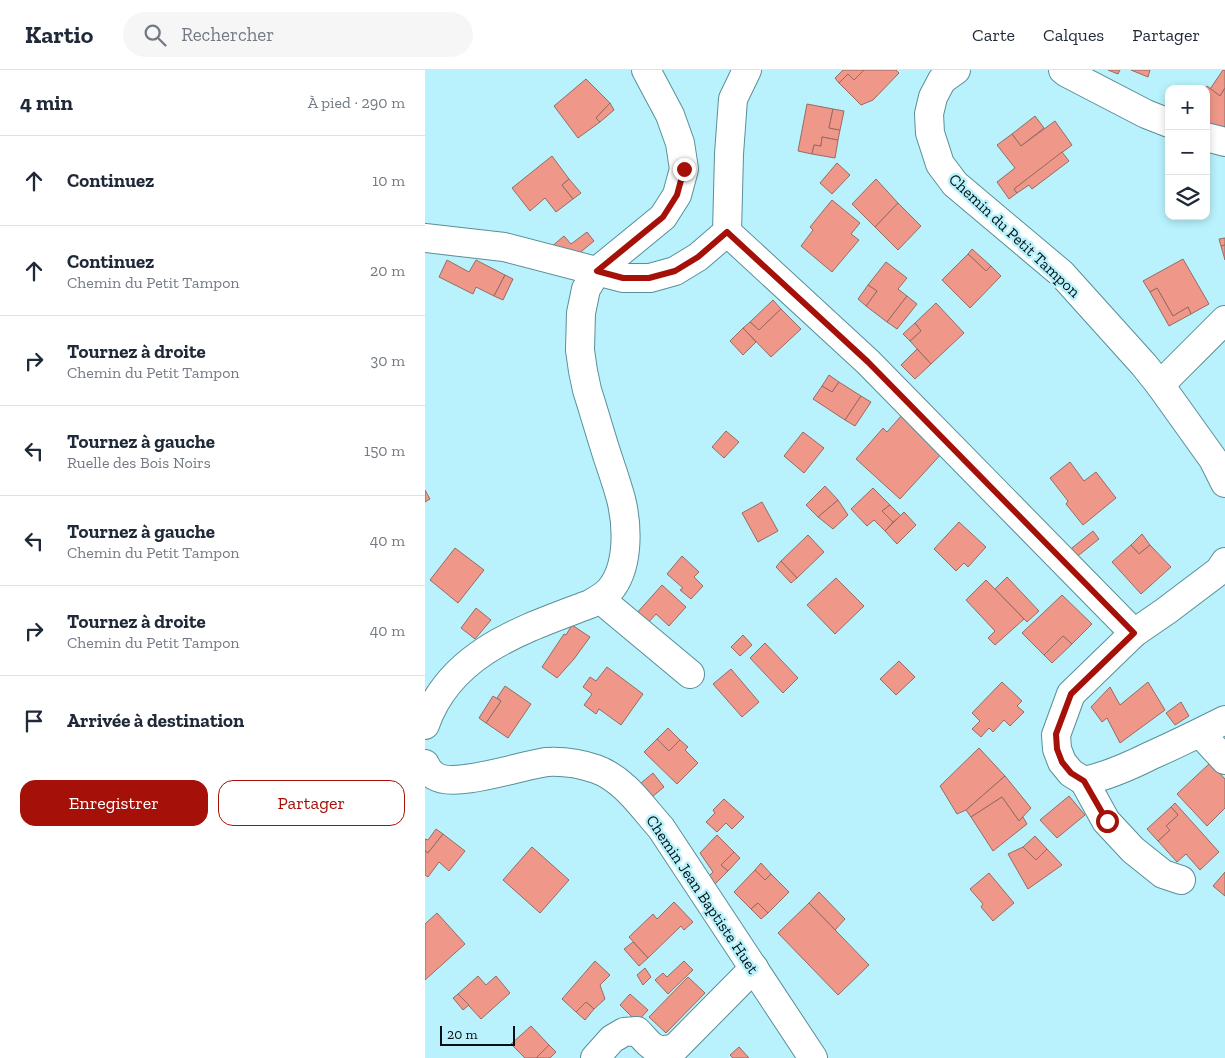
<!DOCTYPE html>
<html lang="fr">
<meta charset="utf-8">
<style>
:root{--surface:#fff;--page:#f6f6f7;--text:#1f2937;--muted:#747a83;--line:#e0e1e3;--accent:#a51108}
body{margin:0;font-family:"Zilla Slab",serif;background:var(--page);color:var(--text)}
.controls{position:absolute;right:15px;top:15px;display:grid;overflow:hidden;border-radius:10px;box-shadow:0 2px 8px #0003}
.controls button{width:45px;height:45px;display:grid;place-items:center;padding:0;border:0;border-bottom:1px solid var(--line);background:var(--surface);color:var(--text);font:25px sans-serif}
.scale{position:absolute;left:15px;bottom:12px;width:75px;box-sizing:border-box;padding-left:5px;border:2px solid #001115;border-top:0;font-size:14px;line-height:18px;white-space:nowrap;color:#001115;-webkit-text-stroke:4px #b9f2fc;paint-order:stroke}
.stop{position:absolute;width:15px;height:15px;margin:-11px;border:4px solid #a51108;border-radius:50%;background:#fff}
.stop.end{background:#a51108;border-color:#fff;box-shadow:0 1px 5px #0008}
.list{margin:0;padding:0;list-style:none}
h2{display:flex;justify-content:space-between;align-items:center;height:65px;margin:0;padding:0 20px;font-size:21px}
h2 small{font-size:16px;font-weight:400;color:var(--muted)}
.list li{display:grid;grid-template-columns:32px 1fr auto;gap:15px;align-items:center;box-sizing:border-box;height:90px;padding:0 20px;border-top:1px solid var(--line)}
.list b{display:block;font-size:19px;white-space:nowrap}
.list p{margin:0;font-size:16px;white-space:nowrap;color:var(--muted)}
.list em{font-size:16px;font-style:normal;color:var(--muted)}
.actions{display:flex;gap:10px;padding:15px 20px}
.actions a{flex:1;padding:11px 0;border:1px solid var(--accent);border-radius:15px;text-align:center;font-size:18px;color:var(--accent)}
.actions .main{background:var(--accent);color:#fff}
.icon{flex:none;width:28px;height:28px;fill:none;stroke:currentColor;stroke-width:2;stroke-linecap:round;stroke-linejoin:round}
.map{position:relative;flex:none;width:800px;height:988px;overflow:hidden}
header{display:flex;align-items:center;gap:30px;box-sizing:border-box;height:70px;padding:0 25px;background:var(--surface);border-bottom:1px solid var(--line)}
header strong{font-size:24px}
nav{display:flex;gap:28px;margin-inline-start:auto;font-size:18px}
.search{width:350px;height:45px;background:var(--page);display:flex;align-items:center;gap:12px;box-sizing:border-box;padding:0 18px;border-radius:28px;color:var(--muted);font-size:19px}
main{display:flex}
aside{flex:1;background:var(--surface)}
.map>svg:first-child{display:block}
.building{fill:#ef9789;stroke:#976b63}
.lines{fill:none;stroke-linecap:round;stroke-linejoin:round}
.minor-casing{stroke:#598f98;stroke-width:30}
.tertiary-casing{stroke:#598f98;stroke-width:30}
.minor{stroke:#fff;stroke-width:28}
.tertiary{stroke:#fff;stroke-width:28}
.route{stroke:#a51108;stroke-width:6}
.labels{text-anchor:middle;stroke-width:5;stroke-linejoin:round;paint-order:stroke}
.street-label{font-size:16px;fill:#001115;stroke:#b9f2fc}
</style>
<header>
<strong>Kartio</strong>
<div class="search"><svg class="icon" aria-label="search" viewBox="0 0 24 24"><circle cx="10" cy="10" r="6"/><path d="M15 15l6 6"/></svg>Rechercher</div>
<nav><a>Carte</a><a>Calques</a><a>Partager</a></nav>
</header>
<main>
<aside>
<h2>4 min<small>À pied · 290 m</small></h2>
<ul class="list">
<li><svg class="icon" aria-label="ahead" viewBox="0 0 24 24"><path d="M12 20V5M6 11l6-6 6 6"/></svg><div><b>Continuez</b></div><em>10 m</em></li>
<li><svg class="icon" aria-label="ahead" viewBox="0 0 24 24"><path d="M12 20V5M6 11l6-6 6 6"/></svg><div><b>Continuez</b><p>Chemin du Petit Tampon</p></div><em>20 m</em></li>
<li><svg class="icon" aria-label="right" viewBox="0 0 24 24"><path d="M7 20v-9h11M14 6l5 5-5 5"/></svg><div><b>Tournez à droite</b><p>Chemin du Petit Tampon</p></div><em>30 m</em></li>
<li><svg class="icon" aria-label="left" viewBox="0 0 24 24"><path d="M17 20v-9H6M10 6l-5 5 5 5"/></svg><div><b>Tournez à gauche</b><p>Ruelle des Bois Noirs</p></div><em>150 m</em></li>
<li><svg class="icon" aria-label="left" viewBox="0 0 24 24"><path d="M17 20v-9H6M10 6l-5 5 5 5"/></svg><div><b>Tournez à gauche</b><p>Chemin du Petit Tampon</p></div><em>40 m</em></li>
<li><svg class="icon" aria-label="right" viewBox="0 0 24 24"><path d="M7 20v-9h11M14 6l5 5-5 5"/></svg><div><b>Tournez à droite</b><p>Chemin du Petit Tampon</p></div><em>40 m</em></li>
<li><svg class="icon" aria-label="arrive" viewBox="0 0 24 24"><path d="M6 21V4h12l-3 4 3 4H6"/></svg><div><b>Arrivée à destination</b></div></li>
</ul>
<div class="actions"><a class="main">Enregistrer</a><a>Partager</a></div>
</aside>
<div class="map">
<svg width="800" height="988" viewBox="0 0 800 988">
<rect width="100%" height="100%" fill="#b9f2fc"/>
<g class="building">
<path d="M 418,0 L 439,0 L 429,10 L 423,4 L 414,13 L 410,8 Z"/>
<path d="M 439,0 L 471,0 L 474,3 L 448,30 L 436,35 L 414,13 L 423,4 L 429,10 Z"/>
<path d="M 683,0 L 695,0 L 693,4 Z"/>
<path d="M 706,0 L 725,0 L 723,7 Z"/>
<path d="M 798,0 L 800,0 L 800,18 L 795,26 L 785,19 Z"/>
<path d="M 161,9 L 185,33 L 171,48 L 175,52 L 153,68 L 129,36 Z"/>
<path d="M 782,16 L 795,26 L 800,18 L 800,56 L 795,61 L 781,50 L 781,19 L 780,19 Z"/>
<path d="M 185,33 L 189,40 L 175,52 L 171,48 Z"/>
<path d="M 382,34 L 408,39 L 404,58 L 415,60 L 413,70 L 397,67 L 396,76 L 389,75 L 387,84 L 373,81 Z"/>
<path d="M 408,39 L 419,41 L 415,60 L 404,58 Z"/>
<path d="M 610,46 L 619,58 L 596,76 L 587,64 Z"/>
<path d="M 630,51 L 647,75 L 589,119 L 592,123 L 584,129 L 572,112 L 590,98 L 572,75 L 587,64 L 596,76 Z"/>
<path d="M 397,67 L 413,70 L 410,88 L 387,84 L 389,75 L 396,76 Z"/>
<path d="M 637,82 L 644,91 L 607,119 L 604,115 L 592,123 L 589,119 Z"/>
<path d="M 127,86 L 144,109 L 137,115 L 148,129 L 131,142 L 120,128 L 105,141 L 87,118 Z"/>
<path d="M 412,93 L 425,105 L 407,124 L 395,113 Z"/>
<path d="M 144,109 L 156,123 L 148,129 L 137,115 Z"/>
<path d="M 451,109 L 473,133 L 450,157 L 427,134 Z"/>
<path d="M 407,130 L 435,153 L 426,164 L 434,170 L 407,202 L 376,176 L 388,160 L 385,157 Z"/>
<path d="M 473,133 L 496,156 L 473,180 L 450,157 Z"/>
<path d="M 162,162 L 169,171 L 146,190 L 126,177 L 139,166 L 146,174 Z"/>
<path d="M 800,168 L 800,175 L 796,176 L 794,169 Z"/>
<path d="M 800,175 L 800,190 L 796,176 Z"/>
<path d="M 547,179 L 566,196 L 561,201 L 543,184 Z"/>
<path d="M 543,184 L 561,201 L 566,196 L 576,206 L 545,238 L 517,210 Z"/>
<path d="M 758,189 L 784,234 L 766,244 L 763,237 L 748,246 L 732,218 L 725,222 L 718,211 Z"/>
<path d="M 22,190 L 44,202 L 51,190 L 80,205 L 69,226 L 51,217 L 48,224 L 14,207 Z"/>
<path d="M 461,192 L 482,208 L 473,219 L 482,226 L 462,252 L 441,236 L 452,221 L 443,215 Z"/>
<path d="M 80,205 L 88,209 L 78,230 L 69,226 Z"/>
<path d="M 443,215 L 452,221 L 441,236 L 433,229 Z"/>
<path d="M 732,218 L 748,246 L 763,237 L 766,244 L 744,256 L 725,222 Z"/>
<path d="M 482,226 L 492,234 L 472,259 L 462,252 Z"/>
<path d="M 348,230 L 356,239 L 334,260 L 325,252 Z"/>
<path d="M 511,233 L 539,263 L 506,294 L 485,271 L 496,261 L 490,253 Z"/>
<path d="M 356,239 L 376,259 L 346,287 L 318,258 L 325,252 L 334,260 Z"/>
<path d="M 490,253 L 496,261 L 485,271 L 478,264 Z"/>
<path d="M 318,258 L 331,272 L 318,285 L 305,271 Z"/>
<path d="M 492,279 L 506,294 L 490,309 L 476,295 Z"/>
<path d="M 404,305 L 414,312 L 407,322 L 397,316 Z"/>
<path d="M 414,312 L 436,326 L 420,350 L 388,329 L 397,316 L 407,322 Z"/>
<path d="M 436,326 L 446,332 L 430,356 L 420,350 Z"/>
<path d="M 477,345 L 518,382 L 475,429 L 431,389 L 458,358 L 462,362 Z"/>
<path d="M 301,361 L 314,372 L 299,388 L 287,377 Z"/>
<path d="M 378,362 L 399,378 L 379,403 L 359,386 Z"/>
<path d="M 645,392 L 659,411 L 671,402 L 691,428 L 658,455 L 641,434 L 643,431 L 625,408 Z"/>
<path d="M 400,416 L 413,430 L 393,447 L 381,435 Z"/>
<path d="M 448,418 L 465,435 L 457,441 L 468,452 L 460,461 L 449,450 L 442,456 L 426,439 Z"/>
<path d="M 0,420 L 5,429 L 0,432 Z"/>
<path d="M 413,430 L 423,445 L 408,459 L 393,447 Z"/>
<path d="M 337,432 L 353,461 L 333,472 L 317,443 Z"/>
<path d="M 465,435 L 476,446 L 468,452 L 457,441 Z"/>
<path d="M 479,442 L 491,455 L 472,474 L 460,461 Z"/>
<path d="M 534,452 L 561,477 L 543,497 L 539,493 L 531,501 L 509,479 Z"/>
<path d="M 668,461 L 674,469 L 649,489 L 642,482 Z"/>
<path d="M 717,464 L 725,475 L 714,484 L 706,475 Z"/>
<path d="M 383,465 L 399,482 L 372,508 L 356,491 Z"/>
<path d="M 706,475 L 714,484 L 725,475 L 746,497 L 716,524 L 687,492 Z"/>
<path d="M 30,478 L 59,500 L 33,533 L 5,510 Z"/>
<path d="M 257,486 L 274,502 L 269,507 L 278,516 L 266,529 L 255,520 L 258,518 L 242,504 Z"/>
<path d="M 356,491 L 372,508 L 366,513 L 351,497 Z"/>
<path d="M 582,507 L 614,541 L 602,552 L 570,519 Z"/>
<path d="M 411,508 L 439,536 L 410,564 L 382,535 Z"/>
<path d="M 561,510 L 599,549 L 570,575 L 563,568 L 570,561 L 541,530 Z"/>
<path d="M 237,515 L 261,537 L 244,556 L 231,544 L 222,554 L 211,544 Z"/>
<path d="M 637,525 L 667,554 L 647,574 L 638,566 L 619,585 L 597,563 Z"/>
<path d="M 51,538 L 66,550 L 50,569 L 36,558 Z"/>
<path d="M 147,555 L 165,567 L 149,589 L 132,608 L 117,597 L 139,564 L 141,565 Z"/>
<path d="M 318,565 L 327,575 L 315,586 L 306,577 Z"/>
<path d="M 638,566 L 647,574 L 627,593 L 619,585 Z"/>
<path d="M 340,573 L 373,608 L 358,623 L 325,588 Z"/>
<path d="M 474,591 L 490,607 L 471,625 L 455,609 Z"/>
<path d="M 182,597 L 218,624 L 196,655 L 174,639 L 171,644 L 159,635 L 167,624 L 158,617 L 165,607 L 171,611 Z"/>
<path d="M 306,599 L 334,632 L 317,647 L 288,614 Z"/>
<path d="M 577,612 L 597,631 L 592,636 L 599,642 L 585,656 L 579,650 L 568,662 L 564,658 L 556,667 L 547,659 L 555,651 L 547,643 Z"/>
<path d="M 723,612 L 740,640 L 695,673 L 682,648 L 677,652 L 666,637 L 685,617 L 695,635 Z"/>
<path d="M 80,616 L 106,634 L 83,668 L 61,653 L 76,631 L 72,628 Z"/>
<path d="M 68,626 L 76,631 L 61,653 L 54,648 Z"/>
<path d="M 756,632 L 764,646 L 750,655 L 741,643 Z"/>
<path d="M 243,658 L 255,670 L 244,681 L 232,669 Z"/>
<path d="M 232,669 L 244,681 L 255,670 L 263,677 L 260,680 L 273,693 L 252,714 L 219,682 Z"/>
<path d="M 554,678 L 580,706 L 541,740 L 532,744 L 515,716 Z"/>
<path d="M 785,693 L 800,709 L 800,738 L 782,756 L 752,724 Z"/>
<path d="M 228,703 L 239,717 L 227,727 L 216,713 Z"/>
<path d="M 580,706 L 606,738 L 594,751 L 577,727 L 546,747 L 541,740 Z"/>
<path d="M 644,726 L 660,745 L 632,768 L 615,750 Z"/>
<path d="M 577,727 L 594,751 L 598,747 L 602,754 L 568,781 L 546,747 Z"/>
<path d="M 299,729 L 319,747 L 307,759 L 301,753 L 292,762 L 281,752 L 290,743 L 288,740 Z"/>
<path d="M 750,733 L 794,782 L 775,800 L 761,784 L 752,792 L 733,771 L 745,760 L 741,756 L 753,745 L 746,737 Z"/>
<path d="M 746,737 L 753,745 L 741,756 L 745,760 L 733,771 L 722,759 Z"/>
<path d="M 11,759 L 18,764 L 3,783 L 0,781 L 0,769 L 3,770 Z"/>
<path d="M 18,764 L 40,781 L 24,801 L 14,792 L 3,807 L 0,805 L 0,781 L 3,783 Z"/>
<path d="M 292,765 L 309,782 L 296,795 L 303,801 L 290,814 L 283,807 L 288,802 L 275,783 Z"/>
<path d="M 610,766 L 622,779 L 611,790 L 598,777 Z"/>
<path d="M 107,777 L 144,810 L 115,843 L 78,810 Z"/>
<path d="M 598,777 L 611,790 L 622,779 L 637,795 L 603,819 L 583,784 Z"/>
<path d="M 309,782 L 315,788 L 303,801 L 296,795 Z"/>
<path d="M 336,793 L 346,804 L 340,810 L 330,800 Z"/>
<path d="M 330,800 L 340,810 L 346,804 L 364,822 L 343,843 L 333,833 L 326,839 L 309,822 Z"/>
<path d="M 800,802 L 800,826 L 788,816 Z"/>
<path d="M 564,803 L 589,833 L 568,851 L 556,837 L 558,834 L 545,819 Z"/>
<path d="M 394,822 L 420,849 L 410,860 L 384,833 Z"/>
<path d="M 249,832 L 268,852 L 259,860 L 256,856 L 223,888 L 204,867 L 228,844 L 232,849 Z"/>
<path d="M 333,833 L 343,843 L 336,849 L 326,839 Z"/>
<path d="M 384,833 L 444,895 L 413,925 L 353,863 Z"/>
<path d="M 12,843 L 40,874 L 0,910 L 0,854 Z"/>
<path d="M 208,872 L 223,888 L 214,896 L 199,879 Z"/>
<path d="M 170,891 L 185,905 L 175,915 L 180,929 L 169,939 L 161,932 L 151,942 L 137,929 Z"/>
<path d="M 259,891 L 268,900 L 243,924 L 230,910 L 238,903 L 242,907 Z"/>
<path d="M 220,898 L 226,907 L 218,915 L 212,905 Z"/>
<path d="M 53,906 L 61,915 L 71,906 L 85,923 L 56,949 L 33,924 Z"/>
<path d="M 263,907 L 280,923 L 241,963 L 224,947 Z"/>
<path d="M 33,924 L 44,935 L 38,940 L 28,928 Z"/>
<path d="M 205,924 L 223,940 L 212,952 L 195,935 Z"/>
<path d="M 161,932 L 169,939 L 160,950 L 151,942 Z"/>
<path d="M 106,956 L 124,975 L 111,988 L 100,988 L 86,974 Z"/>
<path d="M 124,975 L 131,982 L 125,988 L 111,988 Z"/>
<path d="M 314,977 L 324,988 L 308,988 L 305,985 Z"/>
</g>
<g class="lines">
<g class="minor-casing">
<g id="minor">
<path d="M 531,0 L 517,10 L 508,27 L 504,44 L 505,63 L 515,94 L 530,114 L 637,204 L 719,295 L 735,315 L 788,389 L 800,413"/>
<path d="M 638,0 L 642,3 L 721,44 L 744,53"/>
<path d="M 781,67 L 800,72"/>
<path d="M 302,162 L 443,292 L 709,563"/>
<path d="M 0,168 L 79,177 L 198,208 L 225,208 L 250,201 L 273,187 L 302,162 L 304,84 L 308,29 L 322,0"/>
<path d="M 735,315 L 800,250"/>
<path d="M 800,492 L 794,501 L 741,541 L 709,563 L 646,624 L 631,665 L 632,679 L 637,692 L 646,703 L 659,711 C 683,706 705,696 727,685 C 752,674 776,662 800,650"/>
<path d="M 175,529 L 265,604"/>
<path d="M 775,663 L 800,690"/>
<path d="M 659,711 L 681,751 L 708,780 L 738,804 L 756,810"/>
<path d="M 170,988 L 187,969 L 199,962 L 212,961 C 226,975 228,984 250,978 L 329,898"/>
</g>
</g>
<g class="tertiary-casing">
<g id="tertiary">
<path d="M 0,655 C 25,582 99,559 165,534 C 172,530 178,527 184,521 C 204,499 203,457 196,429 C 192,414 187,400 182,385 C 175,363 169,342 162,320 L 158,301 L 155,280 L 156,243 L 161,219 L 172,201 L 238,147 L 252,125 L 259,99 L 255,73 L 245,45 L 221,0"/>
<path d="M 0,694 C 2,699 5,703 10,706 C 30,719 97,695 122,692 C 139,691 156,694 171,699 C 199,709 217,737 236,758 L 388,988"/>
</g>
</g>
<use href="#minor" class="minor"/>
<use href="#tertiary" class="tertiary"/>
</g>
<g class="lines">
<path class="route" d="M 259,99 L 252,125 L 238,147 L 172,201 L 198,208 L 224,208 L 250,201 L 273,187 L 302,162 L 443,292 L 709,563 L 646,624 L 631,664 L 632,679 L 637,692 L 646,703 L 659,711 L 682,751"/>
</g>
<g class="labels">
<g class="street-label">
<text transform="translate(590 165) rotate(43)" y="6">Chemin du Petit Tampon</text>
<text transform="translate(278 824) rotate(56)" y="6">Chemin Jean Baptiste Huet</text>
</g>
</g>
</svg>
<div class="controls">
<button>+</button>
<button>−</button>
<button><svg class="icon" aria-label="layers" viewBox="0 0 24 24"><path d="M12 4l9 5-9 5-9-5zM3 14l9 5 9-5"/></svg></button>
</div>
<div class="scale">20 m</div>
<div class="stop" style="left:682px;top:751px"></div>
<div class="stop end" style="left:259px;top:99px"></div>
</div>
</main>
